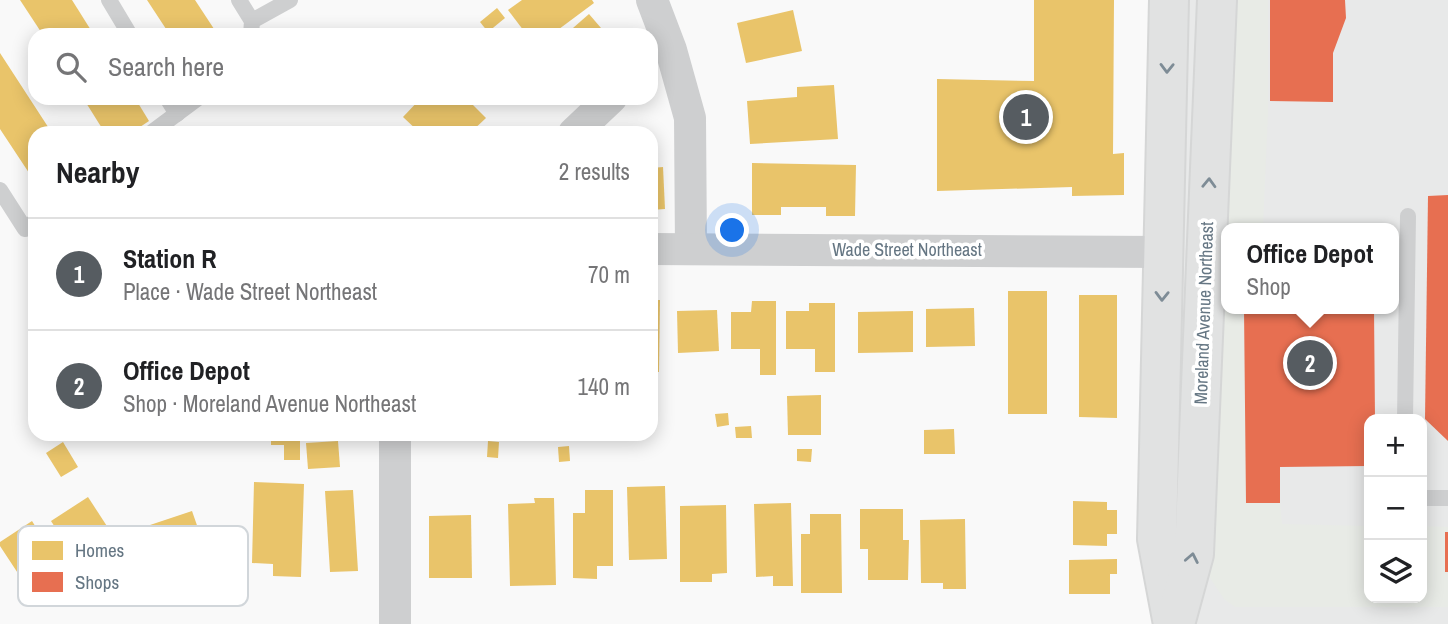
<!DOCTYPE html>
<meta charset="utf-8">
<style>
:root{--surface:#fff;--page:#f6f6f6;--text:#202124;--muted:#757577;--line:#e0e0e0;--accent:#565c61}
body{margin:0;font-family:"Archivo Narrow",sans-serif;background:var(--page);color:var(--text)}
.controls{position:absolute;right:21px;bottom:21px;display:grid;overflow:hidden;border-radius:14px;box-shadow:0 4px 18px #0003}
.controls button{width:63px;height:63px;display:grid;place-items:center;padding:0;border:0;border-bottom:2px solid var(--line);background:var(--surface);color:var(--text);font:35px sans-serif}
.you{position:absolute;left:733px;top:231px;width:24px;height:24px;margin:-18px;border:5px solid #fff;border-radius:50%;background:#1a73e8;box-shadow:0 0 0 10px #1a73e833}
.badge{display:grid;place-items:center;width:46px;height:46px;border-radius:50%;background:var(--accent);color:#fff;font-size:23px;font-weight:700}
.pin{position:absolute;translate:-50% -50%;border:4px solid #fff;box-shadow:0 2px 7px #0006}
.popup{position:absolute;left:1221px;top:223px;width:178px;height:91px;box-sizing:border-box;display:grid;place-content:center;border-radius:14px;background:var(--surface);filter:drop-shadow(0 2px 5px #0005);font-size:23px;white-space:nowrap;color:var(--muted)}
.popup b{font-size:26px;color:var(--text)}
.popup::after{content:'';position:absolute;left:50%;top:100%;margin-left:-14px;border:14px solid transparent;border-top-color:var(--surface)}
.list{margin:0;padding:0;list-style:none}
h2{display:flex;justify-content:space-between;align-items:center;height:91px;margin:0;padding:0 28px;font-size:30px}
h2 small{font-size:23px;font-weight:400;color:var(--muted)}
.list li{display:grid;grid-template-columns:46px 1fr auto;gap:21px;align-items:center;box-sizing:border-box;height:112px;padding:0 28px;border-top:2px solid var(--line)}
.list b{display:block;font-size:26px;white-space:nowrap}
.list p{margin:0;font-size:23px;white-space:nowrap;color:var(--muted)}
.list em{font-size:23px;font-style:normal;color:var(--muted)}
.icon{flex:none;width:38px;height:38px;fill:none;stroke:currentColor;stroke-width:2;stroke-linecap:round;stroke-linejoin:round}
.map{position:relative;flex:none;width:1448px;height:624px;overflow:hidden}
.search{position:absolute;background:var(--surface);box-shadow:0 4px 18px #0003;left:28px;top:28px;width:630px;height:77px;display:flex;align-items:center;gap:18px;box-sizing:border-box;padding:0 24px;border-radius:21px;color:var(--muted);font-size:26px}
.panel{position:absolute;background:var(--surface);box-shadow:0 4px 18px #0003;left:28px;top:126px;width:630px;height:315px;border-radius:21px}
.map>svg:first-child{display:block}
.built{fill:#e8e9e9;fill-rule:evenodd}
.green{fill:#e8ebe6}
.homes{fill:#e9c46a}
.shops{fill:#e76f51}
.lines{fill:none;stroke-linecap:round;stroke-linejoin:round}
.trunk-casing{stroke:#d5d6d6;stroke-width:42}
.service{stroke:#cecfd0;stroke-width:16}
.minor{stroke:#cecfd0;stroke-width:32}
.trunk{stroke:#e1e2e2;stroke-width:38}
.oneway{stroke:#7e8c96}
.labels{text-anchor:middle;stroke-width:7;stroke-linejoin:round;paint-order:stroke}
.street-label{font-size:18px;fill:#657683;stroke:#fff}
.key{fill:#fff;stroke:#d1d6da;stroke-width:2}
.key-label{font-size:19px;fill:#657683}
</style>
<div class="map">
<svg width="1448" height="624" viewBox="0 0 1448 624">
<rect width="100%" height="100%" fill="#f9f9f9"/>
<path class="built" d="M 1182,0 L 1448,0 L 1448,624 L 1182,624 ZM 1226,228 L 1394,228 L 1394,309 L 1226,309 ZM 1369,419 L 1422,419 L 1422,598 L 1369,598 Z"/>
<path class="green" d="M 1238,0 L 1268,0 L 1268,112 L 1263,228 L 1226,228 L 1226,309 L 1244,309 L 1246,503 L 1280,503 L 1282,524 L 1369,526 L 1369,598 L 1422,598 L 1422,526 L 1448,527 L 1448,607 L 1235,607 L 1224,599 L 1206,572 L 1235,15 Z"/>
<g class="homes">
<path d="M 20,0 L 72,0 L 94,35 L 43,35 Z"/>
<path d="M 147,0 L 195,0 L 218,35 L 170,35 Z"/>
<path d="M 522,0 L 592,0 L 594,3 L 551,35 L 527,35 L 508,10 Z"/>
<path d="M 1034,0 L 1114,0 L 1113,154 L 1124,153 L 1124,195 L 1072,196 L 1072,187 L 937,191 L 937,79 L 1034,81 Z"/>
<path d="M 497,8 L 505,18 L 488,32 L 480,22 Z"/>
<path d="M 793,10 L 802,51 L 746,63 L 737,23 Z"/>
<path d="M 589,14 L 607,35 L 565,35 Z"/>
<path d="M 0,53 L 52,133 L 35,133 L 35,182 L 0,129 Z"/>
<path d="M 834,85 L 838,139 L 750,144 L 747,101 L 797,97 L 797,87 Z"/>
<path d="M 83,98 L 135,98 L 149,121 L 131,133 L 105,133 Z"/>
<path d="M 421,98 L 466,98 L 486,118 L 470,133 L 420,133 L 403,117 Z"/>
<path d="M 752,163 L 856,165 L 855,216 L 826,216 L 826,207 L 781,207 L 781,215 L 752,215 Z"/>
<path d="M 663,167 L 665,209 L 651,210 L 651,168 Z"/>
<rect x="1008" y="291" width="39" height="123"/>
<path d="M 1079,295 L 1117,295 L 1117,418 L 1079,417 Z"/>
<path d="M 651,300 L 660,300 L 659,372 L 651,372 Z"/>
<path d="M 752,301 L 776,301 L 776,375 L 760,375 L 760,349 L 731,349 L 731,312 L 751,312 Z"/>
<path d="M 809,303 L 835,303 L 835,372 L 815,372 L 815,349 L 786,349 L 786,311 L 809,311 Z"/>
<path d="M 974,308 L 975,346 L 926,347 L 926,309 Z"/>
<path d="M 717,310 L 719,351 L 678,353 L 677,311 Z"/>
<path d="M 913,311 L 913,352 L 858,353 L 858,312 Z"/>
<path d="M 821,395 L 821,435 L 788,435 L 787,396 Z"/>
<path d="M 728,413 L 729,425 L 717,427 L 715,414 Z"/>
<path d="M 751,426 L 752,438 L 736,438 L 735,427 Z"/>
<path d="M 954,429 L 955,454 L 924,454 L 924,430 Z"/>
<path d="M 271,434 L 300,434 L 300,460 L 284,460 L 284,445 L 271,445 Z"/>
<path d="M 338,441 L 340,467 L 308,469 L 306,443 Z"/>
<path d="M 488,441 L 499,442 L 498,458 L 487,457 Z"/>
<path d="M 63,442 L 78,467 L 61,477 L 46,453 Z"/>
<path d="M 569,446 L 570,461 L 559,462 L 558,447 Z"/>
<path d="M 797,449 L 812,449 L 811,462 L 797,461 Z"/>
<path d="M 254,482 L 304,484 L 301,577 L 273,576 L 273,564 L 252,563 Z"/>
<path d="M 665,486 L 667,559 L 629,560 L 627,487 Z"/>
<path d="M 353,490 L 358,571 L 330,572 L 325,491 Z"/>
<path d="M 585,490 L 613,490 L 613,566 L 597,566 L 597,579 L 573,578 L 573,513 L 585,513 Z"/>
<path d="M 88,497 L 129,560 L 92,585 L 51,521 Z"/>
<path d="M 534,498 L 554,498 L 556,585 L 510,586 L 508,504 L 535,503 Z"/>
<path d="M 1073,501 L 1107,502 L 1107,510 L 1117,510 L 1117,534 L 1107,534 L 1107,546 L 1073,545 Z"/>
<path d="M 791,503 L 793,586 L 773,586 L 773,576 L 756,577 L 754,504 Z"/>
<path d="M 726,505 L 727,573 L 712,574 L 712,582 L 680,582 L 680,506 Z"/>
<path d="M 860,509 L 903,509 L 903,540 L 909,540 L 908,580 L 868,580 L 868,549 L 860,549 Z"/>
<path d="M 192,511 L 207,554 L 153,573 L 138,529 Z"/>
<path d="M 810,514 L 841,514 L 842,593 L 801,593 L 801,534 L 810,534 Z"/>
<path d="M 471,515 L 472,578 L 429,578 L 429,516 Z"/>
<path d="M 965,519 L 966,589 L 943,589 L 943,583 L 921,583 L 920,520 Z"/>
<path d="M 32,521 L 66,575 L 44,589 L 38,580 L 27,587 L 0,546 L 0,542 Z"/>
<path d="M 1117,559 L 1117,574 L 1110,574 L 1110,594 L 1069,594 L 1069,560 Z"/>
</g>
<g class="shops">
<path d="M 1270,0 L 1345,0 L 1346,18 L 1333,53 L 1333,102 L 1270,101 Z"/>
<path d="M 1448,195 L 1448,441 L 1425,419 L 1428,196 Z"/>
<path d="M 1244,309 L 1374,309 L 1375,419 L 1369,419 L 1369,466 L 1280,467 L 1280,503 L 1246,503 Z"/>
<rect x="1445" y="532" width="3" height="40"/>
</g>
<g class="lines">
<g class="trunk-casing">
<g id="trunk">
<path d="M 1169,0 L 1157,539 L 1172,619"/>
<path d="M 1175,624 L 1194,554 L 1217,0"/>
</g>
</g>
<g class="service">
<path d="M 109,0 L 130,35"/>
<path d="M 239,0 L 252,21 L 251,35"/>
<path d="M 252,21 L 290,0"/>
<path d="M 167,98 L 177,114"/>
<path d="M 151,133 L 198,98"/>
<path d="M 0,190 L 25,229 L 35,221"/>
<path d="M 1405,419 L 1408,216"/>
<path d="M 1422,498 L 1448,498"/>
</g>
<g class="minor">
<path d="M 652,0 L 671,50 L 690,118 L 691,249"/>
<path d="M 574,133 L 611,98"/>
<path d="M 651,249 L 1163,252"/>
<path d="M 395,624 L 395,434"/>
</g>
<use href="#trunk" class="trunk"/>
</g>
<defs><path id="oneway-chevron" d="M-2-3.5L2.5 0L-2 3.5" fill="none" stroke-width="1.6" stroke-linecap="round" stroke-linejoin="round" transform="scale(1.75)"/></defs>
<g class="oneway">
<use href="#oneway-chevron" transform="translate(1167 68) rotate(91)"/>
<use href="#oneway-chevron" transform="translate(1209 183) rotate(-88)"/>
<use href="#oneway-chevron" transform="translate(1162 296) rotate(91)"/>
<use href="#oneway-chevron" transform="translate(1192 558) rotate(-79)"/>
</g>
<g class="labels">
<g class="street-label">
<text x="907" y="256">Wade Street Northeast</text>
<text transform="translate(1204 313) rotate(-88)" y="6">Moreland Avenue Northeast</text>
</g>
</g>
<rect x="18" y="526" width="230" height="80" rx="10" class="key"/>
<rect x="32" y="541" width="31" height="19" fill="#e9c46a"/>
<rect x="32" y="572" width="31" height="20" fill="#e76f51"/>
<g class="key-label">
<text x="75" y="557">Homes</text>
<text x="75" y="589">Shops</text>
</g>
</svg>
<div class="controls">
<button>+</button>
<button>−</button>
<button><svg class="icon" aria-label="layers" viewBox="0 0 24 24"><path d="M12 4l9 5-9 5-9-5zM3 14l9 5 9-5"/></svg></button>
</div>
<div class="you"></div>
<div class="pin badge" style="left:1026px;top:117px">1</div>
<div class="pin badge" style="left:1310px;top:363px">2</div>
<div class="popup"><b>Office Depot</b>Shop</div>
<div class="search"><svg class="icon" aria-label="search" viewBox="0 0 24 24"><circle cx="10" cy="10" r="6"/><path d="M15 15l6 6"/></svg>Search here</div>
<section class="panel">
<h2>Nearby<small>2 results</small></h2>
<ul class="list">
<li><span class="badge">1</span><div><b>Station R</b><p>Place · Wade Street Northeast</p></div><em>70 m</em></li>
<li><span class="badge">2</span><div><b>Office Depot</b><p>Shop · Moreland Avenue Northeast</p></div><em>140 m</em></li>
</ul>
</section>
</div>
